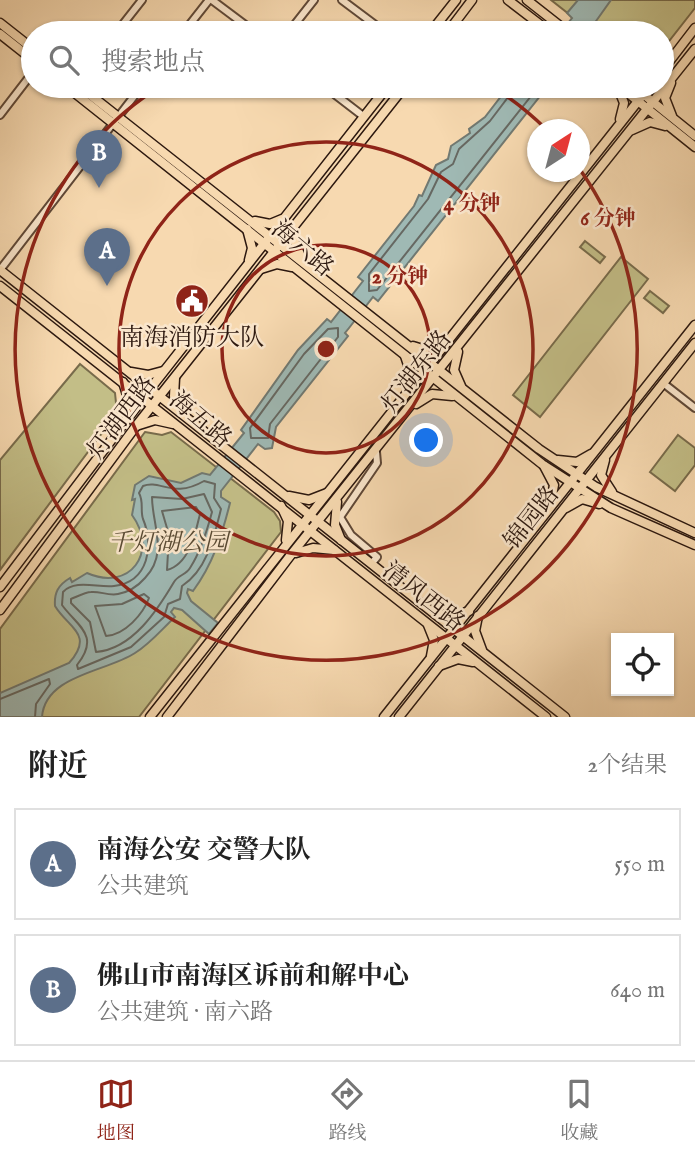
<!DOCTYPE html>
<html lang="zh">
<meta charset="utf-8">
<style>
:root{--surface:#fff;--page:#f6f6f6;--text:#222;--muted:#767676;--line:#e0e0e0;--accent:#8f2418}
body{margin:0;font-family:"IM FELL English","Noto Serif SC",serif;background:var(--page);color:var(--text)}
.controls{position:absolute;right:21px;bottom:21px;display:grid;overflow:hidden;border-radius:0px;box-shadow:0 2px 5px #0004}
.controls button{width:63px;height:63px;display:grid;place-items:center;padding:0;border:0;border-bottom:2px solid var(--line);background:var(--surface);color:var(--text);font:35px sans-serif}
.compass{position:absolute;left:527px;top:119px;width:63px;height:63px;border-radius:50%;background:var(--surface);box-shadow:0 2px 5px #0004;rotate:36deg}
.you{position:absolute;left:427px;top:441px;width:24px;height:24px;margin:-18px;border:5px solid #fff;border-radius:50%;background:#1a73e8;box-shadow:0 0 0 10px #1a73e833}
.badge{display:grid;place-items:center;width:46px;height:46px;border-radius:50%;background:var(--accent);color:#fff;font-size:23px;font-weight:700}
.pin{position:absolute;translate:-50% -58px;filter:drop-shadow(0 2px 4px #0008)}
.pin::after{content:'';position:absolute;top:37px;width:24px;height:21px;background:inherit;clip-path:polygon(0 0,100% 0,50% 100%)}
.list{margin:0;padding:0;list-style:none}
h2{display:flex;justify-content:space-between;align-items:center;height:91px;margin:0;padding:0 28px;font-size:30px}
h2 small{font-size:23px;font-weight:400;color:var(--muted)}
.list li{display:grid;grid-template-columns:46px 1fr auto;gap:21px;align-items:center;box-sizing:border-box;height:112px;margin:0 14px 14px;padding:0 14px;border:2px solid var(--line);border-radius:0px}
.list b{display:block;font-size:26px;white-space:nowrap}
.list p{margin:0;font-size:23px;white-space:nowrap;color:var(--muted)}
.list em{font-size:23px;font-style:normal;color:var(--muted)}
.icon{flex:none;width:38px;height:38px;fill:none;stroke:currentColor;stroke-width:2;stroke-linecap:round;stroke-linejoin:round}
.map{position:relative;flex:none;width:695px;height:717px;overflow:hidden}
.search{position:absolute;background:var(--surface);box-shadow:0 2px 5px #0004;left:21px;right:21px;top:21px;height:77px;display:flex;align-items:center;gap:18px;box-sizing:border-box;padding:0 24px;border-radius:38px;color:var(--muted);font-size:26px}
.sheet{height:343px;background:var(--surface)}
nav{display:flex;justify-content:space-around;align-items:center;box-sizing:border-box;height:98px;border-top:2px solid var(--line);background:var(--surface);font-size:19px;color:var(--muted)}
nav a{display:grid;justify-items:center;gap:4px}
nav .on{color:var(--accent)}
.map>svg:first-child{display:block}
.green{fill:#c3be87;stroke:#786b4b;stroke-width:2}
.water{fill:#9fb9b4;stroke:#717972;stroke-width:2}
.lines{fill:none;stroke-linecap:round;stroke-linejoin:round}
.shore{stroke:#666862;stroke-width:2}
.minor-casing{stroke:#5f4837;stroke-width:10}
.major-casing{stroke:#2c180f;stroke-width:11}
.minor{stroke:#fae6cc;stroke-width:6}
.major{stroke:#f7d9b0;stroke-width:8}
.ring{fill:none;stroke:#8f2418;stroke-width:3.5}
.labels{text-anchor:middle;stroke-width:5;stroke-linejoin:round;paint-order:stroke}
.street-label{font-size:24px;fill:#2c180f;stroke:#fae6cc}
.poi-label{font-size:24px;fill:#2c180f;stroke:#fae6cc}
.park-label{font-size:24px;font-style:italic;fill:#594a33;stroke:#fae6cc}
.centre{fill:#8f2418;stroke:#fae6cc;stroke-width:3.5}
.ring-label{font-size:21px;text-anchor:middle;font-weight:bold;fill:#8f2418;stroke:#fae6cc;stroke-width:5;stroke-linejoin:round;paint-order:stroke}
</style>
<div class="map">
<svg width="695" height="717" viewBox="0 0 695 717">
<rect width="100%" height="100%" fill="#f7d9b0"/>
<filter id="stains"><feTurbulence type="fractalNoise" baseFrequency=".00286" numOctaves="4"/><feColorMatrix values="0 0 0 0 .2 0 0 0 0 .09 0 0 0 0 .02 0 0 0 .5 -.17"/></filter>
<radialGradient id="worn" r=".72"><stop offset=".6" stop-color="#630" stop-opacity="0"/><stop offset="1" stop-color="#630" stop-opacity=".3"/></radialGradient>
<g class="green">
<path d="M 551,0 L 695,0 L 695,8 L 662,50 L 662,33 L 593,33 Z"/>
<path d="M 585,241 L 605,257 L 600,263 L 580,247 Z"/>
<path d="M 621,257 L 648,279 L 540,417 L 513,395 Z"/>
<path d="M 650,291 L 669,306 L 663,313 L 644,298 Z"/>
<path d="M 80,364 L 115,393 L 117,413 L 0,570 L 0,460 Z"/>
<path d="M 145,432 L 162,435 L 171,432 L 274,512 L 280,521 L 281,532 L 139,717 L 0,717 L 0,629 Z"/>
<path d="M 678,435 L 695,448 L 695,465 L 675,491 L 650,472 Z"/>
</g>
<g class="water">
<path d="M 578,0 L 611,0 L 589,31 L 583,27 L 578,33 L 560,33 L 572,18 L 567,13 Z"/>
<path d="M 509,86 L 548,86 L 378,301 L 373,297 L 349,328 L 345,333 L 348,336 L 276,427 L 272,448 L 265,449 L 258,444 L 221,491 L 221,497 L 230,503 C 222,535 213,564 193,591 L 188,589 L 187,593 L 191,601 L 218,623 L 209,634 L 182,610 L 174,608 L 171,612 L 175,617 C 162,629 150,644 135,653 C 106,672 45,675 42,717 L 0,717 L 0,693 L 69,663 C 95,634 68,628 55,606 C 54,593 58,585 70,578 L 72,582 L 87,573 C 130,592 159,552 132,515 L 135,499 L 132,500 L 135,485 L 149,476 L 181,483 L 202,473 L 210,475 L 244,433 L 241,430 L 298,350 L 327,319 L 331,322 L 363,281 L 358,277 L 414,206 L 419,195 L 422,196 L 436,165 L 448,159 L 451,146 L 470,133 L 469,129 L 485,117 Z"/>
</g>
<g class="lines">
<g class="shore">
<path d="M 514,86 L 512,92 L 490,121 L 459,149 L 453,164 L 441,172 L 428,199 L 369,274 L 369,291 L 377,290 L 539,86"/>
<path d="M 338,328 L 338,337 L 270,424 L 268,438 L 251,438 L 250,428 L 304,354 L 328,329 Z"/>
<path d="M 204,481 L 215,484 L 214,498 L 221,509 C 214,537 207,570 182,586 L 180,599 L 168,604 L 164,617 L 131,647 L 78,669 L 77,665 C 101,635 77,626 62,605 L 63,592 C 75,579 98,588 114,586 C 149,582 154,545 143,519 C 140,510 144,502 139,493 L 143,486 C 160,479 173,499 204,481 Z"/>
<path d="M 204,494 L 212,512 C 207,531 201,551 190,568 C 186,575 178,575 174,582 C 158,609 133,649 96,652 L 90,622 L 71,603 L 71,599 C 76,597 86,592 91,592 C 100,591 108,596 118,594 C 129,592 138,586 145,578 C 169,553 152,525 152,497 L 182,499 Z"/>
<path d="M 196,507 L 200,514 C 195,535 189,564 167,570 L 169,535 L 162,511 Z"/>
<path d="M 144,594 L 149,598 C 143,614 125,635 106,636 L 95,606 L 122,604 Z"/>
<path d="M 0,699 L 49,679 L 50,684 L 36,704 L 35,717"/>
</g>
<g class="minor-casing">
<g id="minor">
<path d="M 212,0 L 256,33"/>
<path d="M 342,0 L 386,33"/>
<path d="M 116,33 L 142,0"/>
<path d="M 183,33 L 209,0"/>
<path d="M 288,33 L 314,0"/>
<path d="M 324,86 L 363,116"/>
<path d="M 0,115 L 33,72"/>
<path d="M 0,270 L 142,86"/>
<path d="M 663,383 L 695,408"/>
<path d="M 372,563 L 377,557 L 351,535 L 340,517 L 377,463 L 376,452"/>
</g>
</g>
<g class="major-casing">
<g id="major">
<path d="M 508,0 L 551,33"/>
<path d="M 527,0 L 569,33"/>
<path d="M 0,23 L 33,49"/>
<path d="M 430,33 L 456,0"/>
<path d="M 447,33 L 472,0"/>
<path d="M 0,34 L 33,60"/>
<path d="M 662,71 L 695,28"/>
<path d="M 671,83 L 665,98 L 672,116"/>
<path d="M 66,86 L 542,464 L 611,508 L 695,545"/>
<path d="M 79,86 L 539,449 L 596,487 L 695,533"/>
<path d="M 619,86 L 695,147"/>
<path d="M 633,86 L 695,136"/>
<path d="M 618,88 L 624,103 L 620,119"/>
<path d="M 632,130 L 650,122 L 665,126"/>
<path d="M 255,221 L 270,224 L 282,219"/>
<path d="M 294,226 L 294,240 L 302,259"/>
<path d="M 247,229 L 252,248 L 249,260"/>
<path d="M 261,269 L 277,264 L 292,267"/>
<path d="M 0,270 L 565,717"/>
<path d="M 0,286 L 546,717"/>
<path d="M 413,346 L 426,350 L 444,343"/>
<path d="M 458,352 L 454,370 L 461,386"/>
<path d="M 405,356 L 411,374 L 407,386"/>
<path d="M 131,372 L 148,375 L 163,371"/>
<path d="M 175,378 L 174,396 L 182,412"/>
<path d="M 123,382 L 130,405 L 127,416"/>
<path d="M 416,404 L 432,394 L 452,396"/>
<path d="M 136,426 L 155,420 L 173,424"/>
<path d="M 558,460 L 577,462 L 591,454"/>
<path d="M 605,460 L 601,475 L 612,492"/>
<path d="M 544,466 L 554,485 L 550,506"/>
<path d="M 289,496 L 309,500 L 327,493"/>
<path d="M 337,502 L 335,525 L 341,540"/>
<path d="M 281,506 L 288,521 L 286,540"/>
<path d="M 566,508 L 582,499 L 599,504"/>
<path d="M 296,553 L 313,548 L 334,550"/>
<path d="M 0,587 L 150,389 L 388,86"/>
<path d="M 0,610 L 136,426 L 405,86"/>
<path d="M 437,614 L 455,616 L 469,611"/>
<path d="M 478,616 L 475,631 L 482,650"/>
<path d="M 428,625 L 434,640 L 431,656"/>
<path d="M 439,666 L 458,659 L 473,662"/>
<path d="M 150,717 L 650,86"/>
<path d="M 167,717 L 290,556 L 695,49"/>
<path d="M 384,717 L 695,325"/>
<path d="M 399,717 L 695,343"/>
</g>
</g>
<use href="#minor" class="minor"/>
<use href="#major" class="major"/>
</g>
<g class="ring">
<circle cx="326" cy="349" r="104"/>
<circle cx="326" cy="349" r="207"/>
<path d="M493 87A311 311 0 0 1 546 129M581 171A311 311 0 1 1 159 87"/>
</g>
<defs>
<g id="civic-disc" transform="scale(1.75)"><circle r="9.5" fill="#8f2418" stroke="#fae6cc"/><path d="M-.6-6.5H3V-4.5H.6V-3L4-1V1h2V6H-6V1h2V-1L-.6-3ZM-1.2 2.5V6h2.4V2.5Z" fill="#fff"/></g>
</defs>
<g fill-rule="evenodd">
<use href="#civic-disc" x="192" y="301"/>
</g>
<g class="labels">
<g class="street-label">
<text transform="translate(303 248) rotate(40)" y="8">海六路</text>
<text transform="translate(416 371) rotate(-52)" y="8">灯湖东路</text>
<text transform="translate(121 417) rotate(-53)" y="8">灯湖西路</text>
<text transform="translate(201 419) rotate(40)" y="8">海五路</text>
<text transform="translate(531 517) rotate(-52)" y="8">锦园路</text>
<text transform="translate(424 596) rotate(38)" y="8">清风西路</text>
</g>
<g class="poi-label">
<text x="192" y="345">南海消防大队</text>
</g>
<g class="park-label">
<text x="168" y="550">千灯湖公园</text>
</g>
</g>
<circle cx="326" cy="349" r="10" class="centre"/>
<g class="ring-label">
<text x="472" y="210">4 分钟</text>
<text x="608" y="225">6 分钟</text>
<text x="400" y="283">2 分钟</text>
</g>
<rect width="100%" height="100%" filter="url(#stains)"/>
<rect width="100%" height="100%" fill="url(#worn)"/>
</svg>
<div class="controls">
<button><svg class="icon" aria-label="locate" viewBox="0 0 24 24"><circle cx="12" cy="12" r="6"/><path d="M12 2v4M12 18v4M2 12h4M18 12h4"/></svg></button>
</div>
<svg class="compass" viewBox="-18 -18 36 36"><path d="M0-13l5 13h-10z" fill="#e53935"/><path d="M0 13l5-13h-10z" fill="#767676"/></svg>
<div class="you"></div>
<div class="pin badge" style="left:107px;top:286px;background:#5c6f8a">A</div>
<div class="pin badge" style="left:99px;top:188px;background:#5c6f8a">B</div>
<div class="search"><svg class="icon" aria-label="search" viewBox="0 0 24 24"><circle cx="10" cy="10" r="6"/><path d="M15 15l6 6"/></svg>搜索地点</div>
</div>
<section class="sheet">
<h2>附近<small>2个结果</small></h2>
<ul class="list">
<li><span class="badge" style="background:#5c6f8a">A</span><div><b>南海公安 交警大队</b><p>公共建筑</p></div><em>550 m</em></li>
<li><span class="badge" style="background:#5c6f8a">B</span><div><b>佛山市南海区诉前和解中心</b><p>公共建筑 · 南六路</p></div><em>640 m</em></li>
</ul>
</section>
<nav>
<a class="on"><svg class="icon" aria-label="map" viewBox="0 0 24 24"><path d="M3 6l6-2 6 2 6-2v14l-6 2-6-2-6 2zM9 4v14M15 6v14"/></svg>地图</a>
<a><svg class="icon" aria-label="directions" viewBox="0 0 24 24"><path d="M12 3l9 9-9 9-9-9zM9 14v-3h6M13 9l2 2-2 2"/></svg>路线</a>
<a><svg class="icon" aria-label="saved" viewBox="0 0 24 24"><path d="M7 4h10v16l-5-4-5 4z"/></svg>收藏</a>
</nav>
